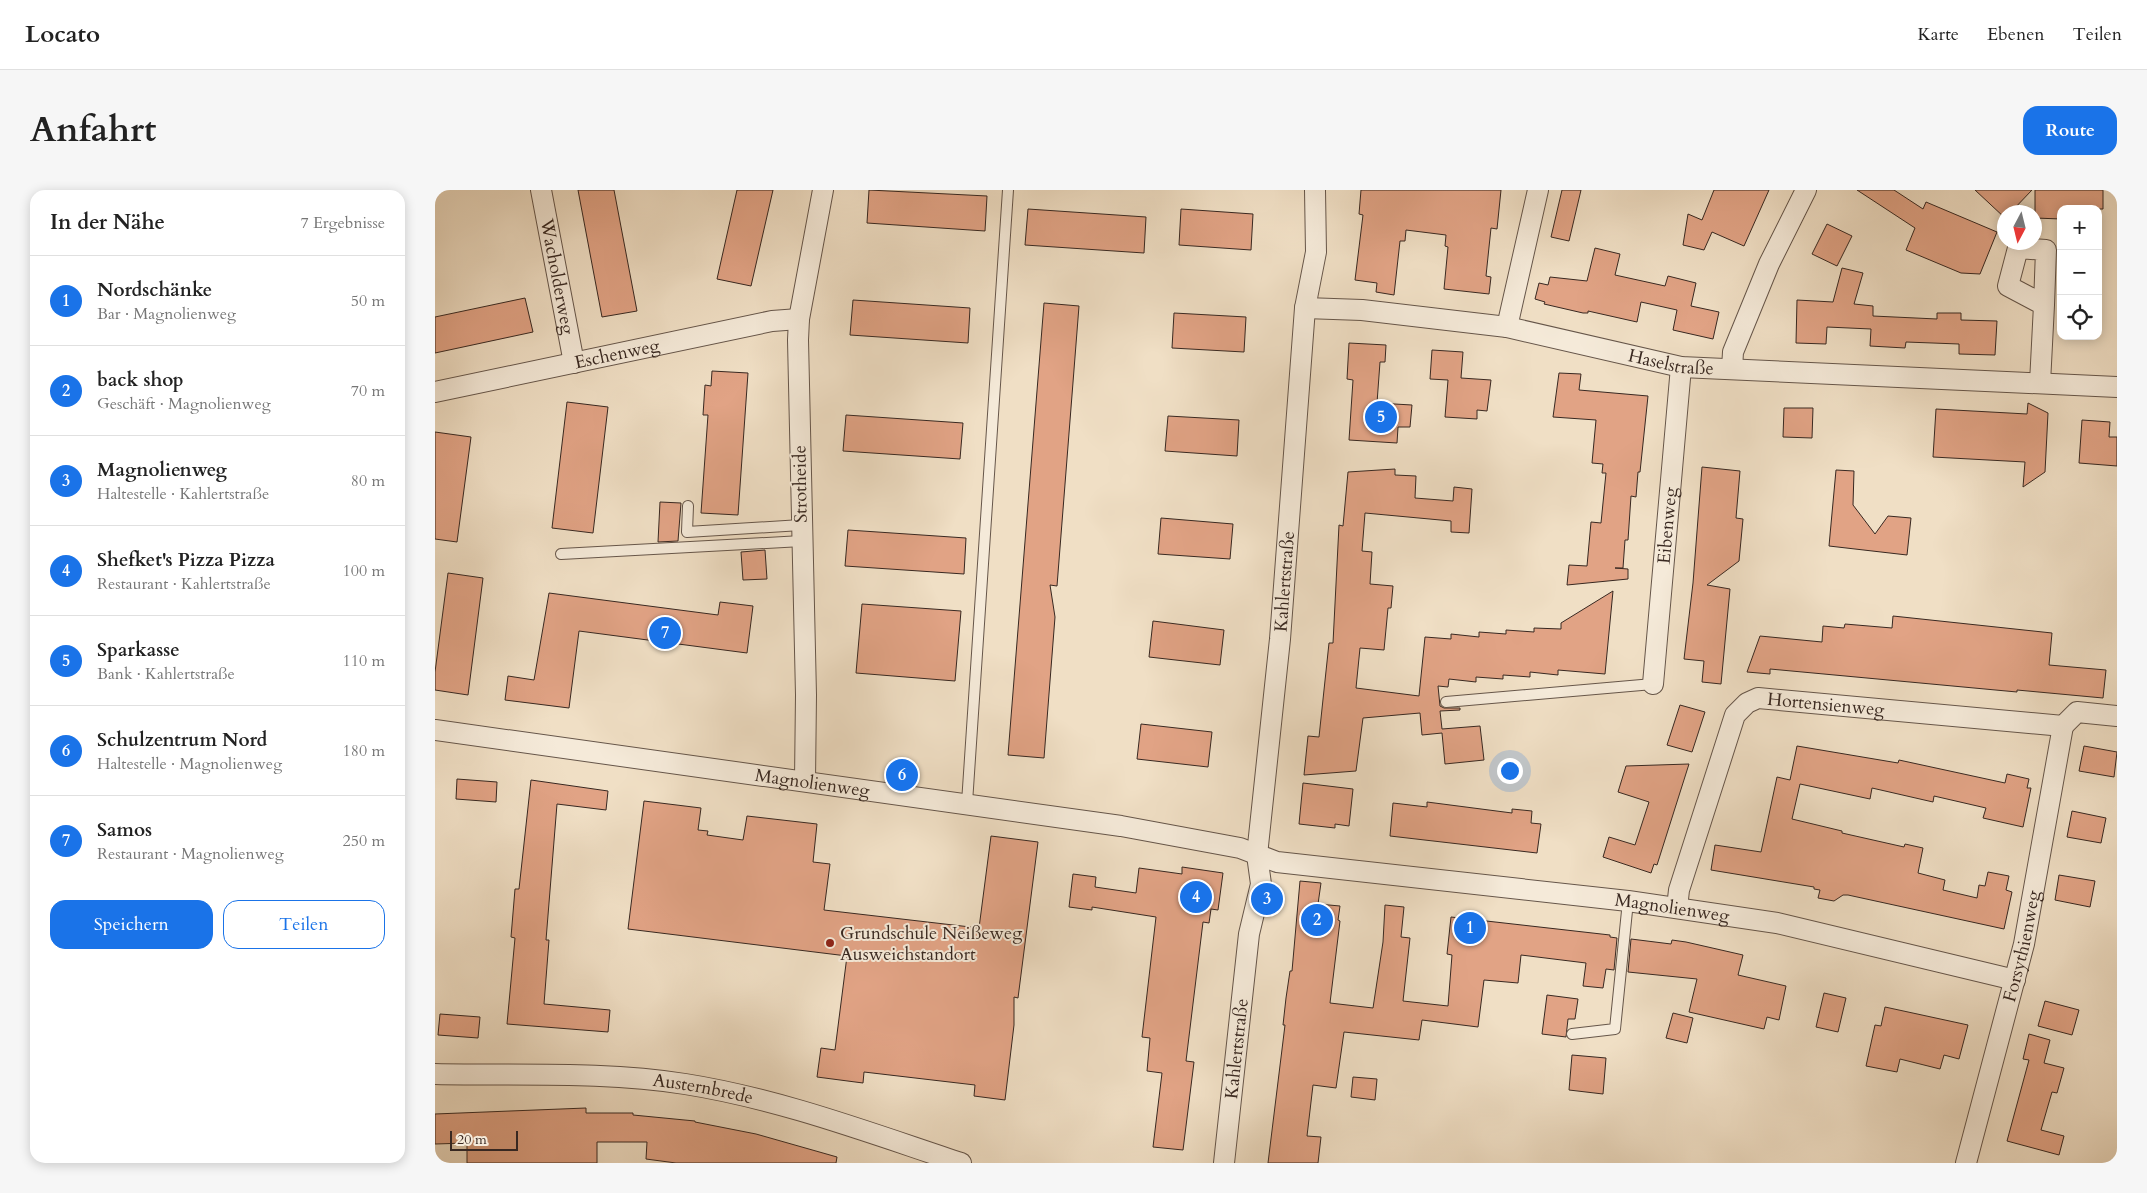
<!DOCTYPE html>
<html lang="de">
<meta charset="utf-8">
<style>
:root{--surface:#fff;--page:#f6f6f6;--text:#222;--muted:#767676;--line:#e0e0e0;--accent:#1a73e8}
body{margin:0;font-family:Cardo,serif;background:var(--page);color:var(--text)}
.controls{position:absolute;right:15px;top:15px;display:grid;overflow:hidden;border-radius:10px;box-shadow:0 2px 12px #0003}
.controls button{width:45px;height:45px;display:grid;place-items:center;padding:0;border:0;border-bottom:1px solid var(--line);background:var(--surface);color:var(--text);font:25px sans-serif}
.compass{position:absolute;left:1562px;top:15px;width:45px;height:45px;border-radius:50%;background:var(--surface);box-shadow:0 2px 12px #0003;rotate:187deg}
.scale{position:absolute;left:15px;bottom:12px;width:68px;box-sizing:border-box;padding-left:5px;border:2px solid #382821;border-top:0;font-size:14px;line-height:18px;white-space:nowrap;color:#382821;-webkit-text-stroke:4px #f5ead9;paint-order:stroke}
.you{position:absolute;left:1074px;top:580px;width:18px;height:18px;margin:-12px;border:4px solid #fff;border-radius:50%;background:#1a73e8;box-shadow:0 0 0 8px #1a73e833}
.badge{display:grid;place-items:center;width:32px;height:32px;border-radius:50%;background:var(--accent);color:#fff;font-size:16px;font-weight:700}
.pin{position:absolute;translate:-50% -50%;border:2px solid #fff;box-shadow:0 1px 5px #0006}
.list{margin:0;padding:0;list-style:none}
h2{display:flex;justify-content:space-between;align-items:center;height:65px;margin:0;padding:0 20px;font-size:21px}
h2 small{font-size:16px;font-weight:400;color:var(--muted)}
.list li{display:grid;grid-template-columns:32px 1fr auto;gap:15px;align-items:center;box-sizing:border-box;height:90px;padding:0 20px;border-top:1px solid var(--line)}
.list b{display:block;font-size:19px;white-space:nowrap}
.list p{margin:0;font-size:16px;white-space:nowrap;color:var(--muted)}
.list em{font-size:16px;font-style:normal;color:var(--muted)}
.actions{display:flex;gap:10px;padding:15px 20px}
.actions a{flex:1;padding:11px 0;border:1px solid var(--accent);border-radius:15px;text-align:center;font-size:18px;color:var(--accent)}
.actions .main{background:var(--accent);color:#fff}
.icon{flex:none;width:28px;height:28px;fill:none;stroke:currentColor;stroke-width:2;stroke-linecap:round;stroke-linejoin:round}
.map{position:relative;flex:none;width:1682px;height:973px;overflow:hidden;border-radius:15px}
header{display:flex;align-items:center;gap:30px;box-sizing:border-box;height:70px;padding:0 25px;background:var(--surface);border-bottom:1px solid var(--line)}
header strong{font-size:24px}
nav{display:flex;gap:28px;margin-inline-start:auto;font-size:18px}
.intro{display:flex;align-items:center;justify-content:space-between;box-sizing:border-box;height:120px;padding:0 30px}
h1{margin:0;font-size:35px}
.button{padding:12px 22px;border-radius:15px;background:var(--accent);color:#fff;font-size:18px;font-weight:700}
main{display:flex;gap:30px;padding:0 30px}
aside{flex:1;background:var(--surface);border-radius:15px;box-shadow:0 2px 12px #0003}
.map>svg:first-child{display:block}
.building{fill:#e1a385;stroke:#382821}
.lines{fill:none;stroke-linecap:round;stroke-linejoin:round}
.lane-casing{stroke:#66564a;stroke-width:12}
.street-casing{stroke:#66564a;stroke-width:22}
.lane{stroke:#f5ead9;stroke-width:10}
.street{stroke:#f5ead9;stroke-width:20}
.poi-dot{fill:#8f2418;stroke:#f5ead9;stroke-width:2}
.labels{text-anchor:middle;stroke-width:4;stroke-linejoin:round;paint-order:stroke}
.street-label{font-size:18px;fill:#382821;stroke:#f5ead9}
.poi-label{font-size:18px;fill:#382821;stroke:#f5ead9;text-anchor:start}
</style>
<header>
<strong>Locato</strong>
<nav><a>Karte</a><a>Ebenen</a><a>Teilen</a></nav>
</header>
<div class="intro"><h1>Anfahrt</h1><a class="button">Route</a></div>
<main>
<aside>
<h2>In der Nähe<small>7 Ergebnisse</small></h2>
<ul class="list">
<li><span class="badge">1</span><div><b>Nordschänke</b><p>Bar · Magnolienweg</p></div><em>50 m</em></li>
<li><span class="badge">2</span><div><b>back shop</b><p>Geschäft · Magnolienweg</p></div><em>70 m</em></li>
<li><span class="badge">3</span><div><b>Magnolienweg</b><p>Haltestelle · Kahlertstraße</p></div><em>80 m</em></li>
<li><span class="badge">4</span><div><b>Shefket's Pizza Pizza</b><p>Restaurant · Kahlertstraße</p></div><em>100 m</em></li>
<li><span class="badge">5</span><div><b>Sparkasse</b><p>Bank · Kahlertstraße</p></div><em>110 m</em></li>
<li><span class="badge">6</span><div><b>Schulzentrum Nord</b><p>Haltestelle · Magnolienweg</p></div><em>180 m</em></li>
<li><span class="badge">7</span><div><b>Samos</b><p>Restaurant · Magnolienweg</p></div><em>250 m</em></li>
</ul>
<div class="actions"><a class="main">Speichern</a><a>Teilen</a></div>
</aside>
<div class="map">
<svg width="1682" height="973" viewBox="0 0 1682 973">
<rect width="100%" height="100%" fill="#f0dfc5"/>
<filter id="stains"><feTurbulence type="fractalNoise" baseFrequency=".004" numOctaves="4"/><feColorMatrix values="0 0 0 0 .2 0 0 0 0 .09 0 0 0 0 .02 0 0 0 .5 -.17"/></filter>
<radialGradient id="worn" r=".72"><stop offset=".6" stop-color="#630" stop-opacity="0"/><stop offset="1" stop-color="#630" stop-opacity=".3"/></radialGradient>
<g class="building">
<path d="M 143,0 L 179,0 L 202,121 L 167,127 Z"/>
<path d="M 302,0 L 338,0 L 316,96 L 282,89 Z"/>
<path d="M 434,0 L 552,6 L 550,41 L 432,33 Z"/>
<path d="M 926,0 L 1066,0 L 1062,39 L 1056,38 L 1051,86 L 1056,87 L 1054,104 L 1009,99 L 1013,57 L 1010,56 L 1011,45 L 971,40 L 970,51 L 965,51 L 959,105 L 941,102 L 942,93 L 920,90 L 928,25 L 924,24 Z"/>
<path d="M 1127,0 L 1146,0 L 1134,51 L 1116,47 Z"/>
<path d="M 1279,0 L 1334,0 L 1309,56 L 1277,42 L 1269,60 L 1248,55 L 1253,24 L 1267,30 Z"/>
<path d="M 1422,0 L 1459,0 L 1488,19 L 1491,12 L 1562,42 L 1545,84 L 1526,83 L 1471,60 L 1480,38 Z"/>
<path d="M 1540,0 L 1597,0 L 1576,22 L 1570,22 L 1570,28 Z"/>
<path d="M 1600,0 L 1668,0 L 1668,19 L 1626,19 L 1626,29 L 1600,28 Z"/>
<path d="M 593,19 L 711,27 L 709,63 L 590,55 Z"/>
<path d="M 746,19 L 818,24 L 816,60 L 744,55 Z"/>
<path d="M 1392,34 L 1417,46 L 1402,76 L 1377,64 Z"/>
<path d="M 1160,58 L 1185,64 L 1180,85 L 1230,96 L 1233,86 L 1261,93 L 1256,116 L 1284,122 L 1278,149 L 1238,140 L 1242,120 L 1206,112 L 1202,132 L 1153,121 L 1153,123 L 1148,123 L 1109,114 L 1110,112 L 1100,109 L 1104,93 L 1113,95 L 1115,87 L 1152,91 Z"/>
<path d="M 1407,78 L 1428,83 L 1419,114 L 1438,116 L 1438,126 L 1502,129 L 1502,123 L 1526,123 L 1526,130 L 1562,131 L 1560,165 L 1524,164 L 1524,154 L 1471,152 L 1470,158 L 1435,156 L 1436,139 L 1392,137 L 1391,154 L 1361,153 L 1362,110 L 1398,112 Z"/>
<path d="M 90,108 L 98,142 L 0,163 L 0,127 Z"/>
<path d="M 418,110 L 535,118 L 533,153 L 415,145 Z"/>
<path d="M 609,113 L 644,116 L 622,396 L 615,395 L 620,427 L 609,568 L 573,565 Z"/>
<path d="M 739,123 L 811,127 L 809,162 L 737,158 Z"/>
<path d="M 914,153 L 951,155 L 950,172 L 945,172 L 942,213 L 977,215 L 975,237 L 963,237 L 962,253 L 914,250 L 918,190 L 912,189 Z"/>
<path d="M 997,160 L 1028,162 L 1026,188 L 1056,190 L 1052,221 L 1042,220 L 1042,229 L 1010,227 L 1013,190 L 995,189 Z"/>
<path d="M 277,181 L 313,183 L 303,325 L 266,323 L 273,225 L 268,225 L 270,195 L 276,196 Z"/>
<path d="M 1124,183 L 1146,184 L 1144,200 L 1213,206 L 1205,282 L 1203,282 L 1201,307 L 1196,306 L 1193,350 L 1190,350 L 1188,378 L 1180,378 L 1193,379 L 1193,389 L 1132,395 L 1134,375 L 1152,376 L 1156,332 L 1166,333 L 1171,283 L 1167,283 L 1168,274 L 1157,273 L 1161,230 L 1118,227 Z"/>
<path d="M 132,212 L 173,217 L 158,343 L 117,338 Z"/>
<path d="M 1593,213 L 1613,223 L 1610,282 L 1588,297 L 1590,272 L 1498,267 L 1501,219 L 1592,224 Z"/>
<path d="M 1349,218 L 1378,218 L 1377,248 L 1348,247 Z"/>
<path d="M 411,225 L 528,233 L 525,269 L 408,261 Z"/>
<path d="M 733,226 L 804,230 L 802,266 L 730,261 Z"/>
<path d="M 1647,230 L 1675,232 L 1674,247 L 1682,247 L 1682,276 L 1644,273 Z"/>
<path d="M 0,242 L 36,247 L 22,352 L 0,349 Z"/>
<path d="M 1267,277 L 1305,281 L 1301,328 L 1308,329 L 1304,371 L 1272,395 L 1295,399 L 1286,494 L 1267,492 L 1269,471 L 1249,469 L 1258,393 Z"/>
<path d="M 960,279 L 960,285 L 981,286 L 980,308 L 1018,311 L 1019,297 L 1037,299 L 1034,343 L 1016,342 L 1016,331 L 930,323 L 927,361 L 937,362 L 935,394 L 958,396 L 956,418 L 953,418 L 949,460 L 925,458 L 921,498 L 984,506 L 990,447 L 1016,449 L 1016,444 L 1044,447 L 1044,442 L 1071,444 L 1071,440 L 1099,442 L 1099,438 L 1126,439 L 1126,433 L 1178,401 L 1170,484 L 1123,480 L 1123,485 L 1095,482 L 1095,487 L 1068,485 L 1068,489 L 1041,487 L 1041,492 L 1014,489 L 1013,497 L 1003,496 L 1005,516 L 1009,518 L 1025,518 L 1025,520 L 1005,521 L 1007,539 L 1045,536 L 1049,570 L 1010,574 L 1007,543 L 987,545 L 985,523 L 928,528 L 921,581 L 869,585 L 873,546 L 884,547 L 894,453 L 898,453 L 904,335 L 908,336 L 913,282 Z"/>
<path d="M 1401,280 L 1419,281 L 1418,315 L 1440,344 L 1453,326 L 1476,328 L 1472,365 L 1394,356 Z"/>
<path d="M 225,312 L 246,313 L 243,351 L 223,352 Z"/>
<path d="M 726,328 L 798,334 L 795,369 L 723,364 Z"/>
<path d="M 413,340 L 531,348 L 529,384 L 410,376 Z"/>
<path d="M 330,360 L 332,389 L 308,390 L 306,362 Z"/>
<path d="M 13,383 L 48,388 L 33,505 L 0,500 L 0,482 Z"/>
<path d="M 114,403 L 283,425 L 285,412 L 318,416 L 312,463 L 144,441 L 134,518 L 70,510 L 73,486 L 99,490 Z"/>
<path d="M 427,414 L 526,421 L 520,491 L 421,483 Z"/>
<path d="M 1458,426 L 1617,443 L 1614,475 L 1671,480 L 1668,508 L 1582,500 L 1582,502 L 1335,479 L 1335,484 L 1312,482 L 1325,446 L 1387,452 L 1388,436 L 1409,438 L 1410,434 L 1457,438 Z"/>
<path d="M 718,431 L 789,440 L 785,475 L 714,467 Z"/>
<path d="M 1245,515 L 1270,522 L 1257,562 L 1232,555 Z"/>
<path d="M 706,534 L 777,542 L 773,577 L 702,569 Z"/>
<path d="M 1362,556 L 1463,573 L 1464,570 L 1570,593 L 1572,584 L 1594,589 L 1592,598 L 1596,598 L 1588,637 L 1548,628 L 1551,618 L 1499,606 L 1498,612 L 1437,598 L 1435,609 L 1365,594 L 1357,629 L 1407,641 L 1407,643 L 1469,657 L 1470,654 L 1488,658 L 1483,683 L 1510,690 L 1508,700 L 1542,708 L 1544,695 L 1550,696 L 1553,682 L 1574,686 L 1571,700 L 1577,702 L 1569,739 L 1413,705 L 1408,705 L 1399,711 L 1383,708 L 1385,700 L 1379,699 L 1379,697 L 1276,680 L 1280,655 L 1326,662 L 1342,587 L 1355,590 Z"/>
<path d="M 1649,556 L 1682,562 L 1679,587 L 1644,581 Z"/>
<path d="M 1254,574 L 1222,675 L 1219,674 L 1216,683 L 1168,667 L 1174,647 L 1200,655 L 1214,612 L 1183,602 L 1191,576 Z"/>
<path d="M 22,589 L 62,592 L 61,612 L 21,609 Z"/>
<path d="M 96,590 L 173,601 L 171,620 L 122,614 L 111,750 L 114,750 L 109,814 L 175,820 L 173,842 L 72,834 L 80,748 L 76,747 L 80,699 L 84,699 Z"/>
<path d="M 868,593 L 918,599 L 914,636 L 900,634 L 900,638 L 864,634 Z"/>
<path d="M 209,611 L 266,618 L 263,640 L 273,641 L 272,645 L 308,650 L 312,626 L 382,634 L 378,672 L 395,674 L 389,720 L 544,738 L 556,646 L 603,652 L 583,808 L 579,807 L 579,835 L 570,910 L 539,906 L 540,895 L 429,882 L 428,893 L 382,887 L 386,858 L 400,860 L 412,766 L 193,739 Z"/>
<path d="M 992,612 L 1077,623 L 1077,619 L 1097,621 L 1096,633 L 1106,634 L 1102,663 L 955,646 L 958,613 L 992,617 Z"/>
<path d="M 1637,621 L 1671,628 L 1666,653 L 1632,647 Z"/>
<path d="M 747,677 L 788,683 L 783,720 L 776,719 L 774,733 L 768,732 L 751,871 L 759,872 L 748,960 L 718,957 L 727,883 L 712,881 L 715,848 L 707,847 L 721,727 L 657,717 L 657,720 L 634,717 L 638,684 L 661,687 L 660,697 L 701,703 L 704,678 L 747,684 Z"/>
<path d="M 1624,685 L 1660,691 L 1655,717 L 1620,710 Z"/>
<path d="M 865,691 L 886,693 L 883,714 L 905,716 L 903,730 L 905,731 L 895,813 L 938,818 L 948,752 L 950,715 L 969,717 L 966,747 L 975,748 L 968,811 L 1013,816 L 1017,765 L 1012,764 L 1016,727 L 1175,745 L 1175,747 L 1182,748 L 1179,780 L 1171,779 L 1168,798 L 1148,796 L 1151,773 L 1086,765 L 1083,793 L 1049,790 L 1043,837 L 987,830 L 984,850 L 909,842 L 901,898 L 878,895 L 872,946 L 886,947 L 883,973 L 833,973 L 850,835 L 848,835 L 851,808 L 855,781 L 857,781 Z"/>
<path d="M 1196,749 L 1236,754 L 1237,750 L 1251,752 L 1308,765 L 1303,785 L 1351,796 L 1344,830 L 1332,827 L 1329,839 L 1254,822 L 1262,789 L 1193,782 Z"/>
<path d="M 1389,803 L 1411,808 L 1403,842 L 1381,837 Z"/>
<path d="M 1112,805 L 1143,809 L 1140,829 L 1133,829 L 1131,847 L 1107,844 Z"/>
<path d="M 1610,811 L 1644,820 L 1637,845 L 1603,836 Z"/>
<path d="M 1450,817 L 1533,835 L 1524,869 L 1509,865 L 1505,879 L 1465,869 L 1462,882 L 1431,876 L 1440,835 L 1446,836 Z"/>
<path d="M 1238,823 L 1258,828 L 1252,853 L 1231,848 Z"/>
<path d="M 5,824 L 45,827 L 43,848 L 3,845 Z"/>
<path d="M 1594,844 L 1615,850 L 1609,873 L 1629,878 L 1622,903 L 1617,902 L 1606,940 L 1629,946 L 1624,965 L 1572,951 L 1594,870 L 1588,869 Z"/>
<path d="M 1137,865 L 1171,868 L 1168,904 L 1134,900 Z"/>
<path d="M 918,887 L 942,889 L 940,910 L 916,907 Z"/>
<path d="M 151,918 L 151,923 L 198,923 L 198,925 L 260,931 L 260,932 L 321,944 L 402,967 L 401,973 L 241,973 L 211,969 L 212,952 L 162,952 L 162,973 L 32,973 L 32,953 L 0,954 L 0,924 Z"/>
</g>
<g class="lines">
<g class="lane-casing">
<g id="lane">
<path d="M 253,316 L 252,342 L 366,335"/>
<path d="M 126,364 L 367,351"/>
<path d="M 1011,512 L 1218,494"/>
<path d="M 532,613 L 573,0"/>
<path d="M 1137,844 L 1180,839 L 1193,711"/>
</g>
</g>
<g class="street-casing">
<g id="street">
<path id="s1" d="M 106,0 L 139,173"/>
<path id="s2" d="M 870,118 L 927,120 L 1072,137 L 1246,177 L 1682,197"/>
<path d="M 1072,137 L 1103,0"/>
<path d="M 1297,179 L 1298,162 L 1334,74 L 1371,0"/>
<path d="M 1605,193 L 1609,115 L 1573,96 L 1583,58 L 1611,60 L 1609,115"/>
<path id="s3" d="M 0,202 L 337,131 L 364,129"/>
<path id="s4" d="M 1218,494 L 1246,177"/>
<path id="s5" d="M 0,540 L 686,636 L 805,658 L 842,672 L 1193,711 L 1342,733 L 1580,790"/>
<path d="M 370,590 L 371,505 L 363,150 L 364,129 L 388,0"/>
<path id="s6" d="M 1242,718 L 1244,700 L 1300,525 L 1312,513 L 1323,508 L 1628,536 L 1642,522 L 1682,526"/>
<path id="s7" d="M 0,884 C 83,886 167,881 250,894 C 345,909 435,943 526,973"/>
<path id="s8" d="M 789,973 L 814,744 L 826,694 L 822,665 L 845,449 L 870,118 L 881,62 L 880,0"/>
<path id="s9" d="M 1531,973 L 1589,754 L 1628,536"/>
</g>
</g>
<use href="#lane" class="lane"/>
<use href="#street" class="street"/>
</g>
<circle class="poi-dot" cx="395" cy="753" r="5"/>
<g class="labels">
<g class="street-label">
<text dy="6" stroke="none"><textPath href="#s1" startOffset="88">Wacholderweg</textPath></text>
<text dy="6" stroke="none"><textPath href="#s3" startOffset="186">Eschenweg</textPath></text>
<text dy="6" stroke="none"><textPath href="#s2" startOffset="371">Haselstraße</textPath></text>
<text transform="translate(365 294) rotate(-91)" y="6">Strotheide</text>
<text dy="6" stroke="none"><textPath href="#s4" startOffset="159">Eibenweg</textPath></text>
<text dy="6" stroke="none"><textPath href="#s8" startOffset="586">Kahlertstraße</textPath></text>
<text dy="6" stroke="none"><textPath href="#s6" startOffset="299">Hortensienweg</textPath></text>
<text dy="6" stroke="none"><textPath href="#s5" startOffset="381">Magnolienweg</textPath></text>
<text dy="6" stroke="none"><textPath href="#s5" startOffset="1251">Magnolienweg</textPath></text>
<text dy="6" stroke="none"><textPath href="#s9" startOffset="224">Forsythienweg</textPath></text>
<text dy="6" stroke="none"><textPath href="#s8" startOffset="115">Kahlertstraße</textPath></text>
<text dy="6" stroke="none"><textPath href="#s7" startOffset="269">Austernbrede</textPath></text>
</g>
<g class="poi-label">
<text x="405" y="749">Grundschule Neißeweg<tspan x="405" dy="21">Ausweichstandort</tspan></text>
</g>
</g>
<rect width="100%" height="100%" filter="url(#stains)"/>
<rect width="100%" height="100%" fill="url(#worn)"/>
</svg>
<div class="controls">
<button>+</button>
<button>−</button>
<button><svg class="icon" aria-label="locate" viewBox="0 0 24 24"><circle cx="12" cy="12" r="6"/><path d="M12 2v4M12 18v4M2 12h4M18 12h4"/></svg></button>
</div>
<svg class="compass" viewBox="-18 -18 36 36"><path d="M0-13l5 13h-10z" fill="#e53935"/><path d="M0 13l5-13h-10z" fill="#767676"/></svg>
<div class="scale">20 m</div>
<div class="you"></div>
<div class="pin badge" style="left:1035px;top:738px">1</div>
<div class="pin badge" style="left:882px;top:730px">2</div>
<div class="pin badge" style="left:832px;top:709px">3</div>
<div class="pin badge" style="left:761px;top:707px">4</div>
<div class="pin badge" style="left:946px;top:227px">5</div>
<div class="pin badge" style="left:467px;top:585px">6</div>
<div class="pin badge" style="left:230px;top:443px">7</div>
</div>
</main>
